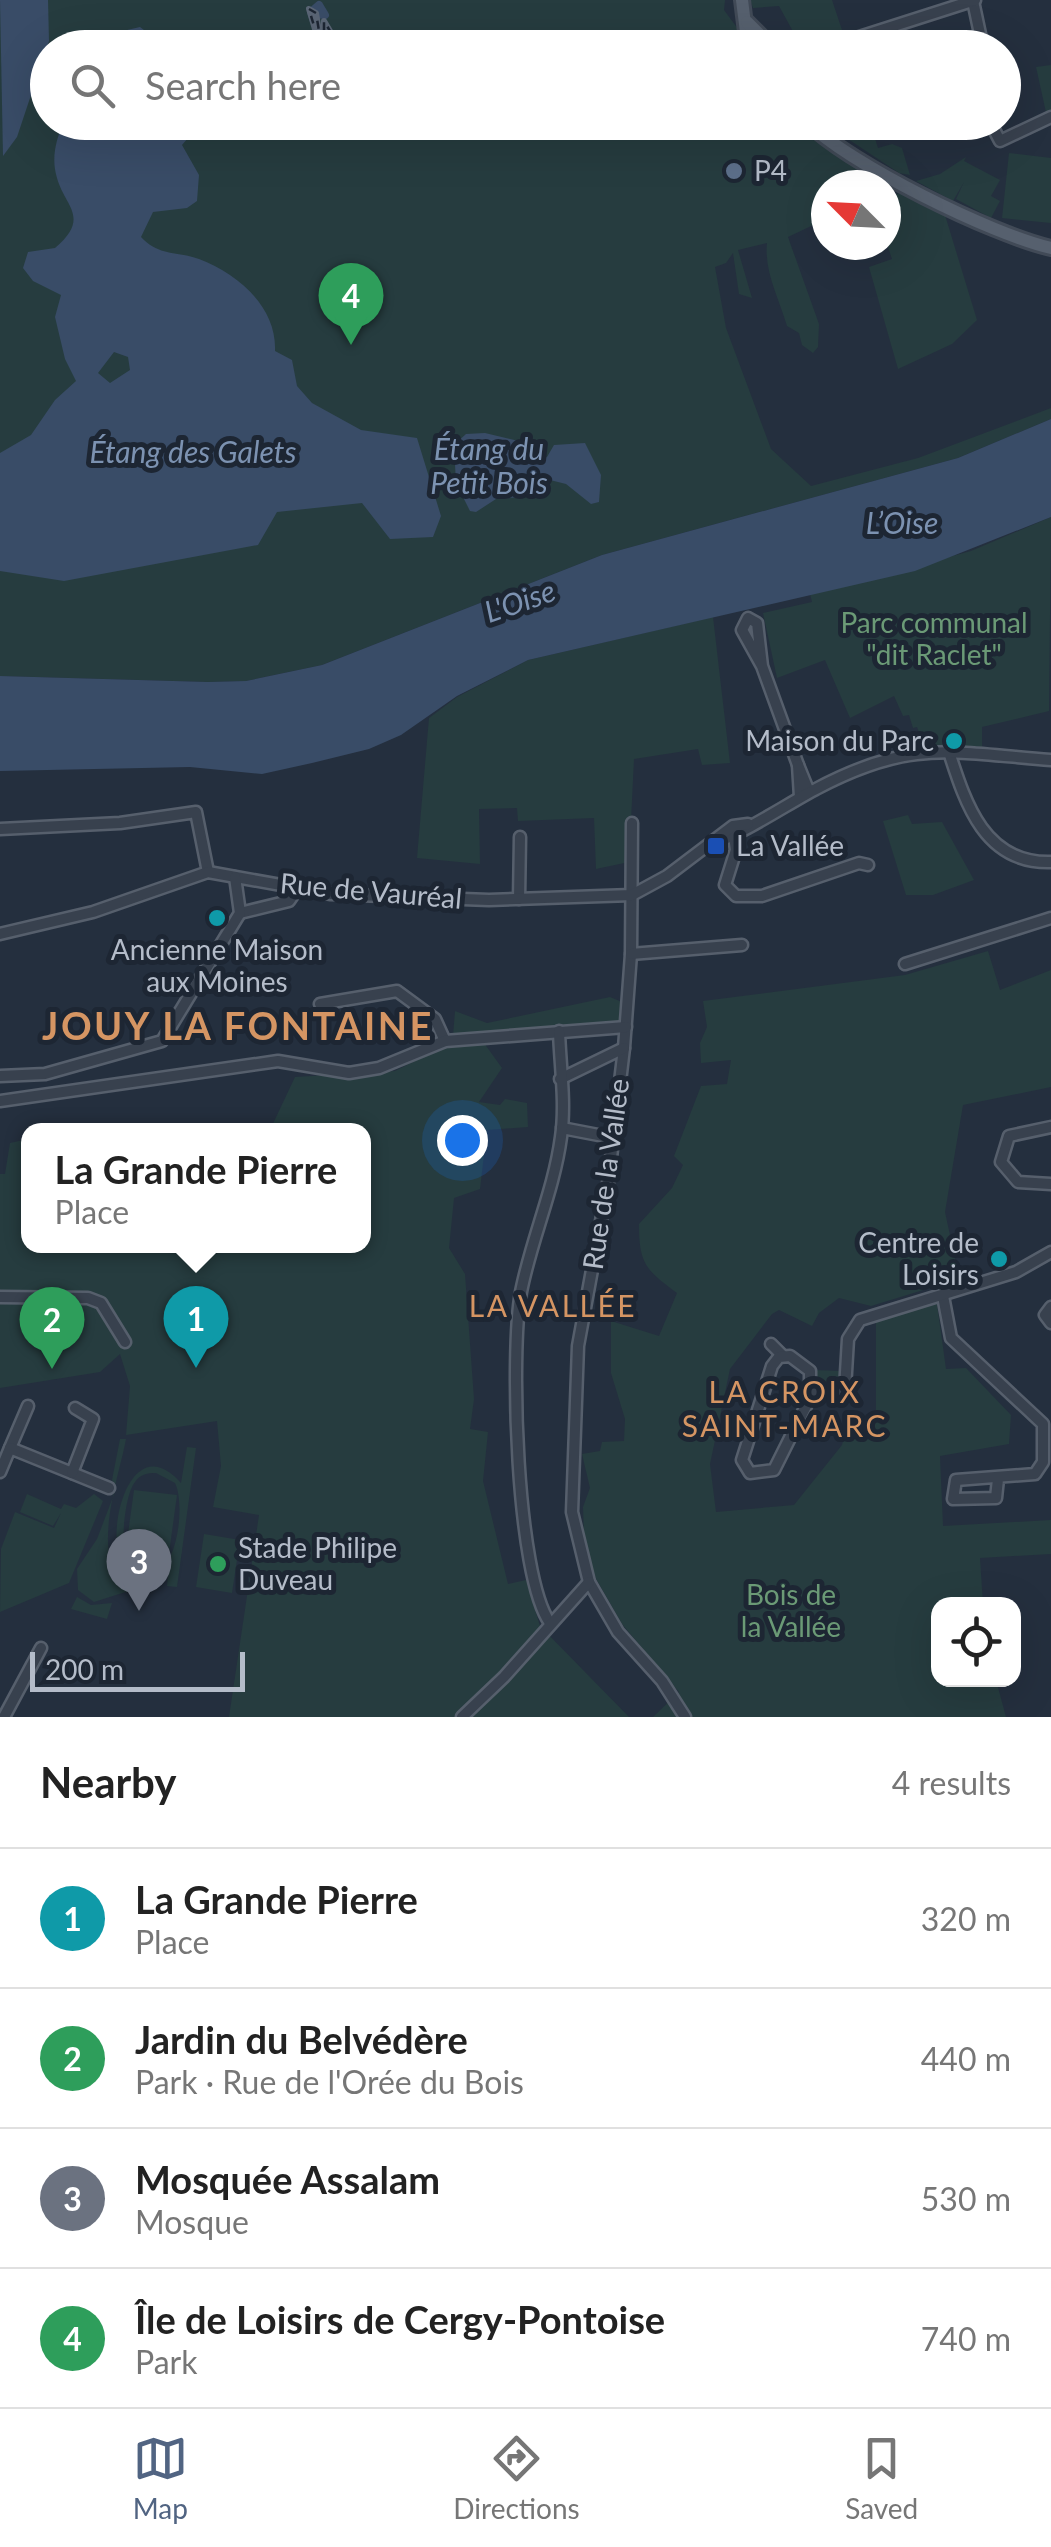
<!DOCTYPE html>
<meta charset="utf-8">
<style>
:root{--surface:#fff;--page:#f2f2f2;--text:#222;--muted:#767676;--line:#e0e0e0;--accent:#516482}
body{margin:0;font-family:Lato,sans-serif;background:var(--page);color:var(--text)}
.controls{position:absolute;right:30px;bottom:30px;display:grid;overflow:hidden;border-radius:20px;box-shadow:0 10px 40px #0002}
.controls button{width:90px;height:90px;display:grid;place-items:center;padding:0;border:0;border-bottom:2px solid var(--line);background:var(--surface);color:var(--text);font:50px sans-serif}
.compass{position:absolute;left:811px;top:170px;width:90px;height:90px;border-radius:50%;background:var(--surface);box-shadow:0 10px 40px #0002;rotate:294deg}
.scale{position:absolute;left:30px;bottom:25px;width:215px;box-sizing:border-box;padding-left:10px;border:5px solid #b4bcc9;border-top:0;font-size:28px;line-height:35px;white-space:nowrap;color:#b4bcc9;-webkit-text-stroke:8px #1d2633;paint-order:stroke}
.you{position:absolute;left:462px;top:1140px;width:35px;height:35px;margin:-25px;border:8px solid #fff;border-radius:50%;background:#1a73e8;box-shadow:0 0 0 15px #1a73e833}
.badge{display:grid;place-items:center;width:65px;height:65px;border-radius:50%;background:var(--accent);color:#fff;font-size:32px;font-weight:700}
.pin{position:absolute;translate:-50% -82px;filter:drop-shadow(0 2px 5px #0008)}
.pin::after{content:'';position:absolute;top:52px;width:35px;height:30px;background:inherit;clip-path:polygon(0 0,100% 0,50% 100%)}
.popup{position:absolute;left:21px;top:1123px;width:350px;height:130px;box-sizing:border-box;display:grid;place-content:center;border-radius:20px;background:var(--surface);filter:drop-shadow(0 2px 8px #0005);font-size:32px;white-space:nowrap;color:var(--muted)}
.popup b{font-size:38px;color:var(--text)}
.popup::after{content:'';position:absolute;left:50%;top:100%;margin-left:-20px;border:20px solid transparent;border-top-color:var(--surface)}
.list{margin:0;padding:0;list-style:none}
h2{display:flex;justify-content:space-between;align-items:center;height:130px;margin:0;padding:0 40px;font-size:42px}
h2 small{font-size:32px;font-weight:400;color:var(--muted)}
.list li{display:grid;grid-template-columns:65px 1fr auto;gap:30px;align-items:center;box-sizing:border-box;height:140px;padding:0 40px;border-top:2px solid var(--line)}
.list b{display:block;font-size:38px;white-space:nowrap}
.list p{margin:0;font-size:32px;white-space:nowrap;color:var(--muted)}
.list em{font-size:32px;font-style:normal;color:var(--muted)}
.icon{flex:none;width:55px;height:55px;fill:none;stroke:currentColor;stroke-width:2;stroke-linecap:round;stroke-linejoin:round}
.map{position:relative;flex:none;width:1051px;height:1717px;overflow:hidden}
.search{position:absolute;background:var(--surface);box-shadow:0 10px 40px #0002;left:30px;right:30px;top:30px;height:110px;display:flex;align-items:center;gap:25px;box-sizing:border-box;padding:0 35px;border-radius:55px;color:var(--muted);font-size:38px}
.sheet{height:690px;background:var(--surface)}
nav{display:flex;justify-content:space-around;align-items:center;box-sizing:border-box;height:140px;border-top:2px solid var(--line);background:var(--surface);font-size:28px;color:var(--muted)}
nav a{display:grid;justify-items:center;gap:5px}
nav .on{color:var(--accent)}
.map>svg:first-child{display:block}
.green{fill:#263c3f;fill-rule:evenodd}
.water{fill:#394c67;fill-rule:evenodd}
.lines{fill:none;stroke-linecap:round;stroke-linejoin:round}
.canal{stroke:#394c67;stroke-width:8}
.minor-casing{stroke:#565f6c;stroke-width:15}
.major-casing{stroke:#414a57;stroke-width:18}
.minor{stroke:#38414e;stroke-width:10}
.major{stroke:#56606e;stroke-width:12}
.rail-casing{stroke:#5a6575;stroke-width:6}
.rail{stroke:#1d2633;stroke-width:2.5;stroke-dasharray:8;stroke-linecap:butt}
.service-dot{fill:#5c6f8a;stroke:#1d2633;stroke-width:4}
.culture-dot{fill:#0f9aa8;stroke:#1d2633;stroke-width:4}
.transit-dot{fill:#1a4fb4;stroke:#1d2633;stroke-width:4}
.leisure-dot{fill:#2e9e5b;stroke:#1d2633;stroke-width:4}
.labels{text-anchor:middle;stroke-width:10;stroke-linejoin:round;paint-order:stroke}
.poi-label{font-size:28px;fill:#b4bcc9;stroke:#1d2633;text-anchor:start}
.park-label{font-size:28px;fill:#6b9a76;stroke:#1d2633}
.street-label{font-size:28px;fill:#b4bcc9;stroke:#1d2633}
.water-label{font-size:30px;font-style:italic;fill:#7c92b1;stroke:#1d2633}
.neighbourhood-label{font-size:30px;letter-spacing:2.5px;fill:#d59563;stroke:#1d2633}
.district-label{font-size:38px;font-weight:bold;letter-spacing:2.5px;fill:#d59563;stroke:#1d2633}
</style>
<div class="map">
<svg width="1051" height="1717" viewBox="0 0 1051 1717">
<rect width="100%" height="100%" fill="#242f3e"/>
<g class="green">
<path d="M 0,0 L 725,0 L 724,10 L 741,33 L 740,47 L 48,48 L 48,122 L 797,123 L 834,152 L 895,186 L 886,192 L 886,185 L 826,185 L 826,219 L 788,237 L 819,324 L 818,347 L 813,353 L 802,345 L 799,333 L 787,326 C 779,298 764,272 767,243 L 738,250 L 752,298 L 739,294 L 733,253 L 726,263 L 715,267 L 726,328 L 771,449 L 811,486 L 918,458 L 1051,408 L 1051,419 L 958,458 L 602,555 L 322,665 L 246,681 L 208,682 L 0,676 Z"/>
<path d="M 750,0 L 832,0 L 843,33 L 801,46 L 779,6 L 753,8 Z"/>
<path d="M 1051,65 L 1051,115 L 1047,117 L 1036,67 Z"/>
<path d="M 824,123 L 870,123 L 878,148 L 892,144 L 902,148 L 910,175 L 899,173 Z"/>
<path d="M 1009,153 L 1051,158 L 1051,223 L 1002,218 Z"/>
<path d="M 966,157 L 964,161 L 1000,180 L 991,196 L 1000,201 L 991,218 L 956,199 L 964,182 L 953,201 L 916,181 L 940,174 Z"/>
<path d="M 905,190 L 945,215 L 977,320 L 952,344 L 898,369 L 869,267 L 892,259 L 886,241 L 886,200 Z"/>
<path d="M 1051,517 L 1049,711 L 982,727 L 982,747 L 924,746 L 917,727 L 913,728 L 909,715 L 903,716 L 894,696 L 850,718 L 825,660 L 777,678 L 763,613 L 812,602 L 810,594 L 971,551 Z"/>
<path d="M 713,617 L 730,763 L 702,765 L 698,749 L 634,759 L 629,862 L 596,869 L 594,818 L 518,821 L 517,808 L 479,809 L 480,864 L 417,858 L 429,718 L 457,697 L 528,660 Z"/>
<path d="M 908,815 L 912,824 L 942,822 L 974,880 L 933,895 L 906,895 L 883,821 Z"/>
<path d="M 988,951 L 1000,990 L 1051,970 L 1051,1087 L 963,1105 L 945,1212 L 959,1277 L 963,1267 L 969,1268 L 969,1276 L 871,1306 L 839,1298 L 819,1313 L 812,1326 L 779,1310 L 772,1314 L 730,1369 L 710,1464 L 716,1512 L 794,1505 L 842,1445 L 848,1422 L 876,1417 L 876,1321 L 937,1304 L 946,1369 L 966,1368 L 1011,1415 L 1009,1444 L 940,1456 L 943,1526 L 1051,1520 L 1051,1554 L 980,1558 L 983,1604 L 938,1604 L 938,1680 L 996,1680 L 1006,1717 L 653,1717 L 679,1692 L 622,1624 L 595,1577 L 584,1536 L 583,1507 L 590,1488 L 582,1454 L 600,1451 L 602,1442 L 624,1441 L 625,1419 L 611,1373 L 611,1321 L 659,1336 L 677,1293 C 646,1270 639,1264 639,1224 L 672,1188 L 683,1165 L 674,1156 L 701,1086 L 727,1084 L 731,1060 L 701,1063 L 700,1043 L 707,1027 L 703,1001 L 905,975 Z"/>
<path d="M 610,997 L 622,1002 L 619,1022 L 453,1036 L 455,1011 L 487,1023 Z"/>
<path d="M 484,1043 L 502,1068 L 479,1102 L 500,1105 L 505,1099 L 527,1103 L 528,1127 L 487,1130 L 480,1189 L 454,1198 L 449,1248 L 465,1274 L 474,1399 L 470,1429 L 488,1432 L 483,1481 L 508,1584 L 526,1580 L 540,1626 L 629,1717 L 229,1717 L 259,1515 L 213,1507 L 221,1466 L 217,1421 L 126,1435 L 130,1386 L 120,1354 L 100,1372 L 0,1388 L 0,1174 L 5,1174 L 10,1143 L 28,1139 L 29,1246 L 364,1246 L 364,1130 L 270,1130 L 295,1077 L 395,1071 L 443,1047 Z"/>
<path d="M 813,1370 L 842,1371 L 843,1386 L 815,1387 Z"/>
<path d="M 120,1439 L 126,1439 C 119,1479 83,1574 138,1588 L 94,1602 L 78,1590 L 77,1569 L 97,1539 L 116,1489 L 112,1480 Z"/>
<path d="M 187,1447 L 196,1448 L 177,1587 L 167,1586 L 168,1574 C 84,1631 113,1405 181,1483 ZM 156,1473 L 175,1483 C 188,1510 173,1604 128,1569 C 119,1555 124,1495 135,1482 C 140,1474 148,1473 156,1473 Z"/>
<path d="M 134,1490 L 177,1495 L 168,1561 L 125,1555 Z"/>
<path d="M 27,1494 L 61,1509 L 64,1504 L 76,1508 L 94,1494 L 103,1501 L 69,1583 L 0,1612 L 1,1549 L 15,1512 L 54,1528 L 61,1513 L 53,1526 L 20,1512 Z"/>
<path d="M 204,1534 L 240,1540 L 232,1593 L 196,1587 Z"/>
<path d="M 77,1597 L 91,1605 L 112,1603 L 107,1619 L 71,1609 Z"/>
</g>
<g class="water">
<path d="M 0,0 L 48,0 L 49,41 L 17,137 L 3,156 Z"/>
<path d="M 140,27 L 166,47 L 94,47 L 110,34 Z"/>
<path d="M 63,123 L 201,123 L 182,145 L 199,175 L 197,201 L 187,208 L 153,212 L 141,237 C 160,257 177,251 199,259 C 238,274 277,307 275,351 L 292,360 L 297,386 L 312,403 L 361,430 L 417,438 L 441,516 L 433,537 L 390,539 L 362,503 L 277,512 L 258,545 L 64,581 L 0,571 L 0,453 L 31,435 L 55,400 L 76,381 L 65,359 L 55,317 L 61,295 L 33,281 L 23,268 L 28,252 L 55,248 C 91,217 65,207 57,178 C 51,158 56,141 63,123 ZM 114,352 L 128,357 L 130,370 L 110,383 L 98,373 Z"/>
<path d="M 1051,419 L 1051,517 L 915,571 L 528,660 L 457,696 L 401,735 L 369,749 L 312,763 L 262,774 L 190,767 L 0,771 L 0,676 L 208,682 L 246,681 L 322,665 L 602,555 L 958,458 Z"/>
<path d="M 485,433 L 527,443 L 539,459 L 547,457 L 554,445 L 585,443 L 601,475 L 599,502 L 591,504 L 566,484 L 546,479 L 522,497 L 496,499 L 476,512 L 470,511 L 456,483 L 454,445 L 466,434 Z"/>
</g>
<g class="lines">
<path class="canal" d="M 319,5 L 325,15 L 315,14 L 314,21 L 311,12 Z"/>
<g class="minor-casing">
<g id="minor">
<path d="M 973,1 L 983,48"/>
<path d="M 825,48 L 975,0"/>
<path d="M 990,122 L 1000,141 L 1051,117"/>
<path d="M 762,666 L 742,630 L 748,618 L 757,623 L 762,666 L 798,765"/>
<path d="M 949,752 C 966,805 985,864 1051,862"/>
<path d="M 800,797 L 798,765 L 809,792"/>
<path d="M 632,823 L 631,954 L 624,1048 L 608,1183 L 578,1346 L 572,1512 L 589,1582 L 618,1632 L 662,1681 L 685,1717"/>
<path d="M 0,829 L 120,823 L 196,812 L 208,872"/>
<path d="M 734,836 L 736,850 L 725,885 L 736,896 L 762,896 L 859,863 L 868,865"/>
<path d="M 721,840 C 737,837 796,799 816,789 C 910,739 950,752 1051,760"/>
<path d="M 519,899 L 520,837"/>
<path d="M 240,913 L 289,901 L 298,888"/>
<path d="M 0,934 L 93,912 L 208,872 L 331,894 L 489,900 L 632,895 L 667,876 L 733,826 L 748,824"/>
<path d="M 631,954 L 742,945"/>
<path d="M 905,964 L 1051,918"/>
<path d="M 320,1004 L 397,991 L 435,1019 L 445,1041"/>
<path d="M 0,1076 L 45,1074 L 162,1041 L 240,913 L 235,877"/>
<path d="M 560,1079 L 624,1048"/>
<path d="M 0,1101 L 278,1061 L 349,1073 L 379,1068 L 445,1041 L 626,1027"/>
<path d="M 1051,1127 L 1009,1136 L 1001,1162 L 1018,1182 L 1051,1184"/>
<path d="M 562,1128 L 614,1138"/>
<path d="M 943,1296 L 951,1338 L 1043,1424 L 1043,1462 L 1035,1474 L 956,1480 L 953,1499 L 996,1498 L 998,1479"/>
<path d="M 0,1297 L 88,1298 L 101,1303 L 125,1342"/>
<path d="M 1051,1307 L 1045,1315 L 1051,1323"/>
<path d="M 771,1344 L 783,1356"/>
<path d="M 790,1356 L 810,1371 L 810,1398 L 774,1470 L 750,1473 L 742,1460 L 772,1366 L 779,1357 Z"/>
<path d="M 812,1392 L 845,1389 L 848,1339 L 860,1320 L 1016,1272 L 1051,1252"/>
<path d="M 10,1448 L 28,1406"/>
<path d="M 0,1472 L 10,1448 L 109,1488"/>
<path d="M 72,1473 L 93,1419 L 75,1408"/>
<path d="M 550,1623 C 516,1576 510,1352 521,1292 C 531,1240 554,1190 561,1137 C 566,1103 560,1065 559,1031"/>
<path d="M 4,1717 L 41,1648"/>
<path d="M 462,1717 L 504,1677 L 589,1582"/>
</g>
</g>
<g class="major-casing">
<g id="major">
<path d="M 742,0 L 748,48"/>
<path d="M 747,22 L 770,45"/>
<path d="M 807,122 C 851,165 991,234 1051,248"/>
</g>
</g>
<use href="#minor" class="minor"/>
<use href="#major" class="major"/>
<g class="rail-casing">
<path id="rail" d="M 309,9 L 316,13 L 319,31 L 324,31 L 324,21 L 330,31 L 317,36 Z"/>
</g>
<use href="#rail" class="rail"/>
</g>
<circle class="service-dot" cx="734" cy="171" r="10"/>
<g class="culture-dot">
<circle cx="954" cy="741" r="10"/>
<circle cx="217" cy="918" r="10"/>
<circle cx="999" cy="1259" r="10"/>
</g>
<rect class="transit-dot" x="706" y="836" width="20" height="20" rx="5"/>
<circle class="leisure-dot" cx="218" cy="1564" r="10"/>
<g class="labels">
<g class="poi-label">
<text x="754" y="181">P4</text>
<text x="934" y="751" text-anchor="end">Maison du Parc</text>
<text x="736" y="856">La Vallée</text>
<text x="217" y="960" text-anchor="middle">Ancienne Maison<tspan x="217" dy="32">aux Moines</tspan></text>
<text x="979" y="1253" text-anchor="end">Centre de<tspan x="979" dy="32">Loisirs</tspan></text>
<text x="238" y="1558">Stade Philipe<tspan x="238" dy="32">Duveau</tspan></text>
</g>
<g class="park-label">
<text x="934" y="633">Parc communal<tspan x="934" dy="32">"dit Raclet"</tspan></text>
<text x="791" y="1605">Bois de<tspan x="791" dy="32">la Vallée</tspan></text>
</g>
<g class="street-label">
<text transform="translate(371 891) rotate(5)" y="10">Rue de Vauréal</text>
<text transform="translate(606 1174) rotate(-82)" y="10">Rue de la Vallée</text>
</g>
<g class="water-label">
<text x="489" y="460">Étang du<tspan x="489" dy="34">Petit Bois</tspan></text>
<text x="193" y="463">Étang des Galets</text>
<text x="902" y="534">L’Oise</text>
<text transform="translate(520 602) rotate(-19)" y="10">L'Oise</text>
</g>
<g class="neighbourhood-label">
<text x="553" y="1317">LA VALLÉE</text>
<text x="785" y="1403">LA CROIX<tspan x="785" dy="34">SAINT-MARC</tspan></text>
</g>
<g class="district-label">
<text x="238" y="1040">JOUY LA FONTAINE</text>
</g>
</g>
</svg>
<div class="controls">
<button><svg class="icon" aria-label="locate" viewBox="0 0 24 24"><circle cx="12" cy="12" r="6"/><path d="M12 2v4M12 18v4M2 12h4M18 12h4"/></svg></button>
</div>
<svg class="compass" viewBox="-18 -18 36 36"><path d="M0-13l5 13h-10z" fill="#e53935"/><path d="M0 13l5-13h-10z" fill="#767676"/></svg>
<div class="scale">200 m</div>
<div class="you"></div>
<div class="pin badge" style="left:196px;top:1368px;background:#0f9aa8">1</div>
<div class="popup"><b>La Grande Pierre</b>Place</div>
<div class="pin badge" style="left:52px;top:1369px;background:#2e9e5b">2</div>
<div class="pin badge" style="left:139px;top:1611px;background:#6b7280">3</div>
<div class="pin badge" style="left:351px;top:345px;background:#2e9e5b">4</div>
<div class="search"><svg class="icon" aria-label="search" viewBox="0 0 24 24"><circle cx="10" cy="10" r="6"/><path d="M15 15l6 6"/></svg>Search here</div>
</div>
<section class="sheet">
<h2>Nearby<small>4 results</small></h2>
<ul class="list">
<li><span class="badge" style="background:#0f9aa8">1</span><div><b>La Grande Pierre</b><p>Place</p></div><em>320 m</em></li>
<li><span class="badge" style="background:#2e9e5b">2</span><div><b>Jardin du Belvédère</b><p>Park · Rue de l'Orée du Bois</p></div><em>440 m</em></li>
<li><span class="badge" style="background:#6b7280">3</span><div><b>Mosquée Assalam</b><p>Mosque</p></div><em>530 m</em></li>
<li><span class="badge" style="background:#2e9e5b">4</span><div><b>Île de Loisirs de Cergy-Pontoise</b><p>Park</p></div><em>740 m</em></li>
</ul>
</section>
<nav>
<a class="on"><svg class="icon" aria-label="map" viewBox="0 0 24 24"><path d="M3 6l6-2 6 2 6-2v14l-6 2-6-2-6 2zM9 4v14M15 6v14"/></svg>Map</a>
<a><svg class="icon" aria-label="directions" viewBox="0 0 24 24"><path d="M12 3l9 9-9 9-9-9zM9 14v-3h6M13 9l2 2-2 2"/></svg>Directions</a>
<a><svg class="icon" aria-label="saved" viewBox="0 0 24 24"><path d="M7 4h10v16l-5-4-5 4z"/></svg>Saved</a>
</nav>
